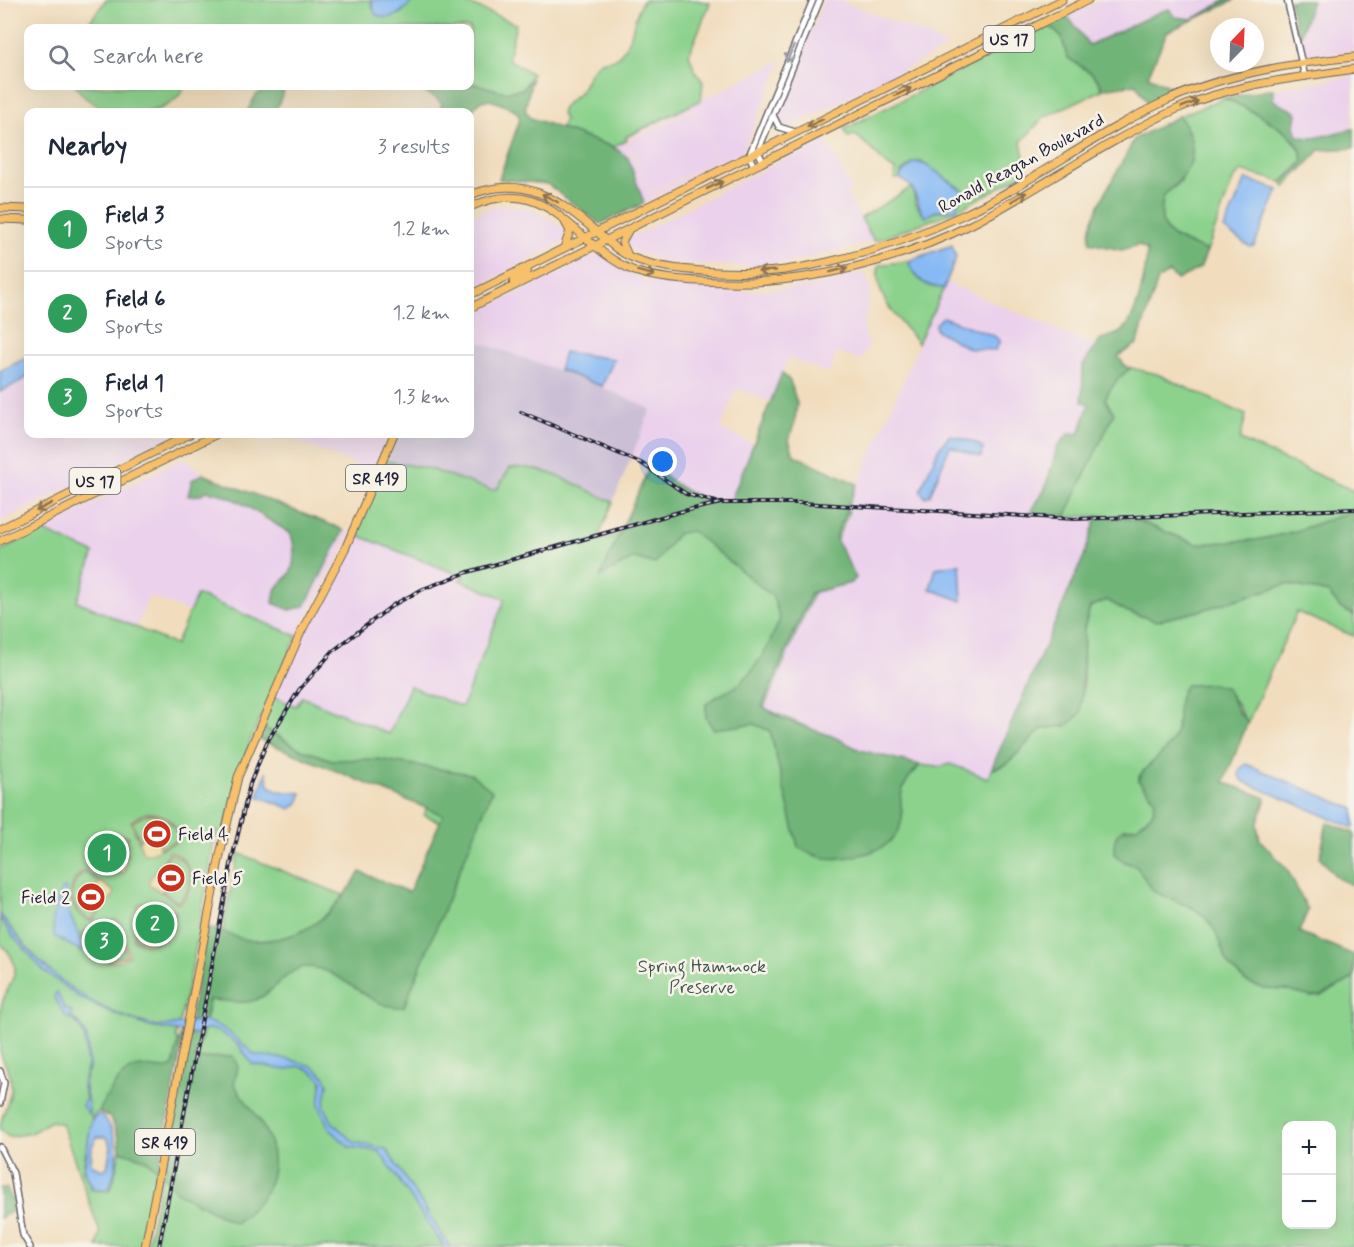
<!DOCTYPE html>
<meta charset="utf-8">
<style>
:root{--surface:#fff;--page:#f6f6f7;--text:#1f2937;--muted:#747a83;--line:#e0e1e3;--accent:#db2777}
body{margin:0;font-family:Mynerve,sans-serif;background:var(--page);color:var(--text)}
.controls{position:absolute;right:18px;bottom:18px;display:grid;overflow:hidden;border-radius:12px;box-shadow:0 6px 24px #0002}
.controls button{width:54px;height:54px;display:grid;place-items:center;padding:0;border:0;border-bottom:2px solid var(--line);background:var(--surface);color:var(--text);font:30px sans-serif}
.compass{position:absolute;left:1210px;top:18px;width:54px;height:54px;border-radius:50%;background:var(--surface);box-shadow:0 6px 24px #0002;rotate:23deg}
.you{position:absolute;left:663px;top:462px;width:21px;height:21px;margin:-15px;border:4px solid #fff;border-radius:50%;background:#1a73e8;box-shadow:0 0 0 9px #1a73e833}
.badge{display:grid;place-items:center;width:39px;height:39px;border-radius:50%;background:var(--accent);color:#fff;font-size:20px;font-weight:700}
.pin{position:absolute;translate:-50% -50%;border:3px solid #fff;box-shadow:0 2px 6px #0006}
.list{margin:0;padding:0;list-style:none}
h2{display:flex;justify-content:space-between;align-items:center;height:78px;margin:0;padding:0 24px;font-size:26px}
h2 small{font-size:20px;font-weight:400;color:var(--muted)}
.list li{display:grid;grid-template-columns:39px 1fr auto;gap:18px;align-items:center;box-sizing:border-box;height:84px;padding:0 24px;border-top:2px solid var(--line)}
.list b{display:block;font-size:22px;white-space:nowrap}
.list p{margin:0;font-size:20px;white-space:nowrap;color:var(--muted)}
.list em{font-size:20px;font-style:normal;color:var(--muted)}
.icon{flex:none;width:33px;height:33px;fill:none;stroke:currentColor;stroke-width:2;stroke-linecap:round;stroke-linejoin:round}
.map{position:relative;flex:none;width:1354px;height:1247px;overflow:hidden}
.search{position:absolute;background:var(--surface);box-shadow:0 6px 24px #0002;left:24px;top:24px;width:450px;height:66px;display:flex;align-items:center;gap:15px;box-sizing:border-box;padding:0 21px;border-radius:12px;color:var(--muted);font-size:22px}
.panel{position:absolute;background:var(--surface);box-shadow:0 6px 24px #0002;left:24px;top:108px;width:450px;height:330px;border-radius:12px}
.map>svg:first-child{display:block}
.built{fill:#ebd1ec;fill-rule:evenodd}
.industrial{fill:#cbbfd6}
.green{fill:#8cd28d;stroke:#577a64;stroke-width:1.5;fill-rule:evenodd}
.forest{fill:#71b478;stroke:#4a6b5a;stroke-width:1.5}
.sand{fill:#eeda9e;stroke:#887e6c;stroke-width:1.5;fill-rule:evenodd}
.water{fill:#87baf5;stroke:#546e98;stroke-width:1.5;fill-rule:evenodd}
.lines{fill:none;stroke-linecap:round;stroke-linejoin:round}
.minor-casing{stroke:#6a6368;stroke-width:8}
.major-casing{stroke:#6a6368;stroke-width:9}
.minor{stroke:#fff;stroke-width:5}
.major{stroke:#f6c16b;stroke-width:7}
.rail-casing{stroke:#22223b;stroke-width:4}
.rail{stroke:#f7f3e8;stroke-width:1.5;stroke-dasharray:4.5;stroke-linecap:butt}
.oneway{stroke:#9c9ca7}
.oneway2{stroke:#8c7253}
.labels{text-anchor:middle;stroke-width:5;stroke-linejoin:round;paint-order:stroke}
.shield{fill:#f7f3e8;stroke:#62616f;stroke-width:1.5}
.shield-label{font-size:16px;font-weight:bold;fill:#22223b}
.street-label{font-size:18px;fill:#22223b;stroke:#f7f3e8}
.poi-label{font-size:18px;fill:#22223b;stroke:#f7f3e8;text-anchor:start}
.park-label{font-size:18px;fill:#425754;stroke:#f7f3e8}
</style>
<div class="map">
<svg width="1354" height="1247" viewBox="0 0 1354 1247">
<rect width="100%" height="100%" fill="#f7f3e8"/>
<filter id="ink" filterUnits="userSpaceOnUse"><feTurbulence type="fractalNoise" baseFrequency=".0167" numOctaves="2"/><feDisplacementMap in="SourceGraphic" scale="12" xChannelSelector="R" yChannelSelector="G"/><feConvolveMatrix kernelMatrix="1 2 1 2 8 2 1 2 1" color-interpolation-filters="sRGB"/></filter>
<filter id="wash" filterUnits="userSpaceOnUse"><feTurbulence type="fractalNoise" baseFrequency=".008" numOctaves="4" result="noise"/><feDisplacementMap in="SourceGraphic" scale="24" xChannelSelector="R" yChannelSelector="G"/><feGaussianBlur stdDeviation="1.35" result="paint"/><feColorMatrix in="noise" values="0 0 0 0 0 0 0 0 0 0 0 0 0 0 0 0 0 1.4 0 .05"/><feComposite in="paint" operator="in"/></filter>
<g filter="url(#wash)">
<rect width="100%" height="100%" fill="#f1ddbd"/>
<g class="built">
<path d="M 824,0 L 839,0 L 926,35 L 948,47 L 787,129 L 780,126 L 776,115 Z"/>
<path d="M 1101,0 L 1226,0 L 1193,19 L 1175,17 L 1169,9 L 1162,11 L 1089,45 L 1068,17 Z"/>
<path d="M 1312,0 L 1354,0 L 1354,50 L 1302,58 L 1299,39 Z"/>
<path d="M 783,60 L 743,151 L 644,203 L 628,158 L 613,147 L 625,141 L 650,194 L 718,161 L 692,108 L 627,139 L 626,137 Z"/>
<path d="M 1354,76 L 1352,129 L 1322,137 L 1307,139 L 1298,136 L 1292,108 L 1280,107 L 1273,99 L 1273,89 Z"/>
<path d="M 692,110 L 717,160 L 650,192 L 627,142 Z"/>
<path d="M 825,138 L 852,190 L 846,193 L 874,241 L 797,261 L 755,266 L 671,263 L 632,251 L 624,241 Z"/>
<path d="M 502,206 L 526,208 L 551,219 L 563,229 L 568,237 L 566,241 L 470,290 L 470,217 L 486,209 Z"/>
<path d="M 597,254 L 645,281 L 743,292 L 816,286 L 864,272 L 871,286 L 863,328 L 869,346 L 861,360 L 837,352 L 829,373 L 788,358 L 771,402 L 737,388 L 720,429 L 754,444 L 731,500 L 715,502 L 698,497 L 685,492 L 651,464 L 632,455 L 651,409 L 602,386 L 614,359 L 564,352 L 559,369 L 566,372 L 513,357 L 470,339 L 470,316 Z"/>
<path d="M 946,282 L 1097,347 L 1083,365 L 1082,401 L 1089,404 L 1079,434 L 1070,434 L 1050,469 L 1045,489 L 1030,512 L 1061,517 L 1097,516 L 1084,556 L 988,778 L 950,764 L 938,767 L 922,765 L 860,750 L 832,736 L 782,719 L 761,706 L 811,593 L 851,583 L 835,537 ZM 943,317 L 994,336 L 995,350 L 970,349 L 950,339 L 936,330 ZM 950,435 L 974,442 L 981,457 L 950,446 L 947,450 L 939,448 ZM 936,568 L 959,577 L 961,601 Z"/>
<path d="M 28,377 L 28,434 L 175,434 L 0,522 L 0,392 Z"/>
<path d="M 279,434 L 387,434 L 372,471 Z"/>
<path d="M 183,458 L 203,474 L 192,480 L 200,495 L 212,491 L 231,497 L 290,533 L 294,540 L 293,567 L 289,575 L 281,581 L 342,539 L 344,530 L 351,533 L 297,636 L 196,596 L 189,612 L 149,596 L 136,629 L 77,601 L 94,555 L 41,530 Z"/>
<path d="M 354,534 L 507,594 L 461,710 L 384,743 L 274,697 L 301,636 Z"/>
</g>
<path class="industrial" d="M 470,339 L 591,382 L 651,409 L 613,502 L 523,466 L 510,469 L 497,489 L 491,490 L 430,469 L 387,461 L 398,434 L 470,434 Z"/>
<g class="green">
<path d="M 106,0 L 371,0 L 372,7 L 399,15 L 413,0 L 459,0 L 516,24 L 508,59 L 532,74 L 523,89 L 505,92 L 470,83 L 470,28 L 85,28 Z"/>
<path d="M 643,0 L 697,0 L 710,3 L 689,54 L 695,71 L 703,82 L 701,100 L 626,137 L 627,140 L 613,147 L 561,129 L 564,119 L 561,114 C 564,101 575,99 581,90 C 587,81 589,70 599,63 C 604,60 612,61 616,58 C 636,42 631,19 643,0 Z"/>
<path d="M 1050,26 L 1062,38 L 1067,57 C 1080,68 1098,72 1102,90 L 1044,117 L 1021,142 L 1027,172 L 956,211 L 874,241 L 861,218 L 912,187 L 916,204 L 925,217 L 936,211 L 945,211 L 963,190 L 921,162 L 915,162 L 901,172 L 901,178 L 894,179 L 895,170 C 879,162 871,145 855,135 L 848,137 L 844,129 Z"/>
<path d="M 76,86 L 185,86 C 169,124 95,121 76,86 Z"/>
<path d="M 1224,98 C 1248,108 1302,132 1303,161 L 1282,182 L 1241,171 L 1233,180 L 1207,251 C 1174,237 1155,237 1163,195 L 1181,182 L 1185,124 L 1179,116 Z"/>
<path d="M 908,261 C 915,278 925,288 944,288 L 918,343 C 901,321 872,297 879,265 Z"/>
<path d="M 1131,368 L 1157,374 L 1246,415 L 1240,440 L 1354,491 L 1354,511 L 1293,532 L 1257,540 L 1196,544 L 1136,520 L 1101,516 L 1065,517 L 1092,457 L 1109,409 L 1105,399 C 1111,386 1119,376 1131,368 Z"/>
<path d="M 387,461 L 430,469 L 491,490 L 497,489 L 510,468 C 543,463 583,489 613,502 L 597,541 L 678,520 L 821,509 L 849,511 L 764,708 L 913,774 L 920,765 L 938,767 L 950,764 L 988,778 L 991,770 L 1007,764 L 1041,729 L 1067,725 L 1083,691 L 1084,628 L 1090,607 L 1107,600 L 1126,611 L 1156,621 L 1199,611 L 1287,584 L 1329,593 L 1340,608 L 1354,615 L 1354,636 L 1297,612 L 1248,722 C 1241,715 1240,709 1235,701 C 1224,684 1204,684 1186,685 C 1177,707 1181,733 1165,753 C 1156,764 1142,767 1138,780 L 1155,799 L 1153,812 L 1137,827 L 1123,828 L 1123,861 L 1136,866 L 1142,873 L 1354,958 L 1354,1247 L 147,1247 L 162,1173 L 174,1188 L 198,1059 L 195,1059 L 203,1033 L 238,853 L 428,929 L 465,832 L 424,815 L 428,805 L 279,742 L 281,737 L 261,726 L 274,697 L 296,706 L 302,697 L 389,734 L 410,686 L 462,707 L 505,599 L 459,580 L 465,577 L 354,534 ZM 1286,1126 L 1332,1126 L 1332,1224 L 1286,1224 Z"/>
<path d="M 41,530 L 94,553 L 77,601 L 175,645 L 197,595 L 297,636 L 252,736 L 222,835 L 218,838 L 218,831 L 216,830 L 192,969 L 176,1037 L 178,1042 L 143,1247 L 97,1247 L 100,1233 L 62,1124 L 51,1121 L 31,1133 L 9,1137 L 0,1130 C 0,1116 9,1105 11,1090 C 13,1070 3,1065 0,1051 C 0,1040 0,1025 0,1014 C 1,985 33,974 0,943 L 0,551 ZM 129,1102 L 125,1152 L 120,1151 L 113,1183 L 109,1191 L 92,1190 L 83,1170 L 92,1117 L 98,1112 Z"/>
</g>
<g class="forest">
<path d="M 1226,0 L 1235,0 L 1167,32 L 1148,76 L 1177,90 L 1149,105 L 1136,84 L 1102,89 C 1098,72 1079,67 1067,57 L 1062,38 L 1050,26 L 1068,17 L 1089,45 L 1162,11 L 1169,9 L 1175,17 L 1193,19 Z"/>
<path d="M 1289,0 L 1312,0 L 1299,39 Z"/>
<path d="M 532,78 L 525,110 L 531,118 L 615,148 L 628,158 L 644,203 L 600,224 L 547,184 L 499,179 L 520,119 L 517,112 C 498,102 480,89 470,116 L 470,112 L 439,112 L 442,104 L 435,97 L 425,93 L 449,86 L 470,86 L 470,83 L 505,92 L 523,89 Z"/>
<path d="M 273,86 L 286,86 L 275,112 L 247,112 L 256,95 Z"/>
<path d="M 1273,89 L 1273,99 C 1281,108 1289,106 1297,113 L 1295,126 L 1298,136 C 1317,142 1334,131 1354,129 L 1354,148 L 1320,150 L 1285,187 L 1282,182 C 1288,177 1299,170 1302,163 C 1311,137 1242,106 1224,98 Z"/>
<path d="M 1179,116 C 1203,149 1193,172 1164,195 C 1154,237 1174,237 1207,251 L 1200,268 L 1177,280 L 1169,272 L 1158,280 L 1137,344 L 1118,356 L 1126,367 L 1131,368 C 1119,376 1111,386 1105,399 L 1114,413 L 1065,517 L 1030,513 L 1045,489 L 1058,445 L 1070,433 L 1079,434 L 1089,404 L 1082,401 L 1083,365 L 1101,339 C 1109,336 1121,335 1126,327 C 1139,309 1146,272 1147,250 L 1139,245 L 1121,250 L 1090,243 C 1084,219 1124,164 1134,139 Z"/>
<path d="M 782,373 L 790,381 L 797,403 L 795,421 L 789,440 L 794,455 L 857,484 L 835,537 L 856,578 L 851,583 L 811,593 L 762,706 L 782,719 L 832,736 L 860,750 L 920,765 C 912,774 903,783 901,796 C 900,804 903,812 902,819 C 898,844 877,852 855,856 C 833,861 817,859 798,847 L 770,731 L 754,724 L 713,729 L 706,717 L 706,704 C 717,695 729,692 739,684 C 758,668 771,641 780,619 L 773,597 L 692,531 L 677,534 L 655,564 L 634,558 L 600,577 L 651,464 C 675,485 697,504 731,500 Z"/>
<path d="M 203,474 L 344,530 L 305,606 L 290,610 L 273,603 L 275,590 C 279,584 284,581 288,576 C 296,567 295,542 290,533 L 240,502 L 221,494 L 206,491 L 201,495 L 188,496 L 192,480 Z"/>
<path d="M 1354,511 L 1354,615 L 1340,608 L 1329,593 L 1287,584 L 1199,611 L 1156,621 L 1126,611 L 1107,600 L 1090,607 L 1084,628 L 1081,713 L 1067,726 L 1041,729 L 1007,764 L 991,770 L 1084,556 L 1097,516 L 1136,520 L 1196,544 L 1257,540 L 1293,532 Z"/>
<path d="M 1213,684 L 1227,688 L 1239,713 L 1248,722 L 1224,782 L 1266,798 L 1257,825 L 1260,840 L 1287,869 L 1308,910 L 1299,932 L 1354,955 L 1354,978 L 1321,996 L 1311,997 L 1286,990 L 1265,989 L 1246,982 L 1229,966 L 1215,931 L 1205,917 L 1193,908 L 1154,892 L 1136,866 L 1123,861 L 1114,854 C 1113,834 1118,828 1137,827 L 1153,812 L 1155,799 L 1138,780 C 1143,765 1167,756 1175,734 C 1181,718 1174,698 1186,685 Z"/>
<path d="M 261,726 L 298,748 L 332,760 L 377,759 L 471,774 L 492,791 L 404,1007 C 367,1010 346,970 309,967 C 287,966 274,994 255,1000 C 242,1005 223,1000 209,1000 L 204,1020 L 190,1021 L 208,927 C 222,931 242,941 257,941 C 309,939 334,913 360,872 L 409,892 L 443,815 L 256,738 Z"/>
<path d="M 1327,822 L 1354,833 L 1354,886 L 1337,878 L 1320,857 Z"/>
<path d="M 181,1033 L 184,1034 L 158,1170 L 145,1159 L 120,1151 L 119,1138 L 111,1118 L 99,1111 C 108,1095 119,1069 140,1067 C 152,1066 161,1072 173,1066 Z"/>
<path d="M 188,1034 L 201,1034 L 195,1059 L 233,1056 L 238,1067 L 234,1084 C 242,1098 253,1109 261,1123 C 286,1163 271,1198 235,1223 L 176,1192 L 162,1173 Z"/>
<path d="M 0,1188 L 6,1188 L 13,1200 L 12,1211 L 0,1218 Z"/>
</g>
<g class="sand">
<path d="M 145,813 C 164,811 177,822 179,841 L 147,855 L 143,853 L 131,821 ZM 148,814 C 164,814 176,824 178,840 L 159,848 L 159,839 L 153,833 L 146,833 L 140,840 L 132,822 Z"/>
<path d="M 112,832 L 129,836 L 125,871 L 121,873 L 87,867 C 84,849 94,835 112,832 ZM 112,833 L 127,837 L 125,856 L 117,852 L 109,853 L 105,861 L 107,869 L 88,866 C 85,849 96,837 112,833 Z"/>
<path d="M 170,851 C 194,860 198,887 179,904 L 149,884 L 149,880 ZM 170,854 C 193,860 196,887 178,902 L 162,891 L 169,887 L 172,879 L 168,872 L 158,870 Z"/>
<path d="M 84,870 L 113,891 L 114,895 L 92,922 C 68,913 63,886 84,870 ZM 85,872 L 100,883 L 92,888 L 91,896 L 95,903 L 103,905 L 91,920 C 70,912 65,885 85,872 Z"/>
<path d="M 142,903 L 176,910 L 173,930 C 163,944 149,948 133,940 L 138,905 ZM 155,907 L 175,912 L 172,929 L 156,942 L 135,940 L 138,919 L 144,924 L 152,924 L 157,917 Z"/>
<path d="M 115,920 L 119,922 L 129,956 C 109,971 83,958 82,933 ZM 103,927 L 101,934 L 107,942 L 115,942 L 121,936 L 126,956 L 107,961 L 89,951 L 83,934 Z"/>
</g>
<g class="water">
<path d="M 371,0 L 413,0 C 402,13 391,23 375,14 Z"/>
<path d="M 915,162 C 933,164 947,183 963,190 L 956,209 L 936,211 L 925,217 C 917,207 918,199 912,187 L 901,179 L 900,175 Z"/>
<path d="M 1246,179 L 1278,190 L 1254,246 L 1250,247 L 1224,229 Z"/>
<path d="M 952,245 L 956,257 L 944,288 C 925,288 915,278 908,261 Z"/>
<path d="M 943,317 L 994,336 L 1000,341 L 995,350 L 970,349 L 936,330 L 935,324 Z"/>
<path d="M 564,352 L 614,359 L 602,386 L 559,370 Z"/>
<path d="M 28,357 L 28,377 L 0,392 L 0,371 Z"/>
<path d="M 950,435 L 974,442 L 983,448 L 981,457 L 950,446 L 930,495 L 925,497 L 920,491 L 939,448 Z"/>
<path d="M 960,564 L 962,601 L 930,589 L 936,568 Z"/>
<path d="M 1246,764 L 1354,809 L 1354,828 L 1244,782 L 1239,776 L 1240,769 Z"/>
<path d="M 266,772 L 269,785 L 277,791 L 302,793 L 298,803 L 291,809 L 258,796 Z"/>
<path d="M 62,888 L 66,889 C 63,916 82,929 82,952 L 54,936 L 53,916 Z"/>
<path d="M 0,914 C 40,969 84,1008 152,1025 C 168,1029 182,1022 197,1021 C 221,1019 239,1042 255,1055 L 288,1059 L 312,1066 L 325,1077 L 328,1084 L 324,1106 L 333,1123 L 354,1142 L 386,1149 L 450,1247 L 444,1247 L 379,1151 L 349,1147 L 329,1128 L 319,1105 L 322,1080 L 310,1070 L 298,1066 L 287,1070 L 252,1064 L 238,1044 L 217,1030 L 208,1029 L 197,1034 L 150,1027 L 110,1012 L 79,997 L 44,971 L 11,934 L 0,918 Z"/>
<path d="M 57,992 L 64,1008 L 72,1011 L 70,1016 L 81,1025 L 87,1038 L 89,1068 L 84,1082 L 90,1115 L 82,1106 L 86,1098 L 82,1084 L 87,1069 L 85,1038 L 78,1024 L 65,1016 L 54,996 Z"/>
<path d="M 101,1114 C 121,1134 120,1166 108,1190 L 93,1188 L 84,1170 L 91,1123 L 94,1117 ZM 97,1137 L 106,1137 L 111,1146 L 107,1168 L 102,1170 L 91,1164 L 92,1146 Z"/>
</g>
</g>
<g filter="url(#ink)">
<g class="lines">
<g class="minor-casing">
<g id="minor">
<path d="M 1287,0 L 1305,77"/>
<path d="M 774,117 L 779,127 L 795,132"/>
<path d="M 763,162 L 758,151 L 820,0"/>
<path d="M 754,166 L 749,156 L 813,0"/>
<path d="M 0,1071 L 4,1083 L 0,1103"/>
<path d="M 0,1147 L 13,1173 L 23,1235 L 30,1247"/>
</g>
</g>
<g class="major-casing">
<g id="major">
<path d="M 470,195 C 524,174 557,198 598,233 C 608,242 620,253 633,258 C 669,273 746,275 785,270 C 846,261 907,241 963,215 C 1034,182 1097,132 1168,100 C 1224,74 1292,63 1354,57"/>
<path d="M 470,207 C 550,171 572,244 632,270 C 665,283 744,284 780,280 C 843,274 916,253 972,224 C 1041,188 1106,141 1177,109 C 1232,84 1295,78 1354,69"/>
<path d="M 0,208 L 28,209"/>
<path d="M 0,219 L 28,220"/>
<path d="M 564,220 L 570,231 L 564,248"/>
<path d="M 627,253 L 622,242 L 629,229"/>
<path d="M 514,285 L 513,280 L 527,273 L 528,266"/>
<path d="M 470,295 L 1062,0"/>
<path d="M 470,308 L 1088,0"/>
<path d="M 0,529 L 190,434"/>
<path d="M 0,541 L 217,434"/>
<path d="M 145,1247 L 220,855 L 238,777 L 301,632 L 345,549 L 394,434"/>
</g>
</g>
<use href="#minor" class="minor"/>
<use href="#major" class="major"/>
<g class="rail-casing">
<g id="rail">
<path d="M 521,412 L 641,463 L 686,494 L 716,502"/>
<path d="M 159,1247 L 232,859 L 250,784 L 267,742 L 299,690 L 333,651 L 393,605 L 423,589 L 468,572 L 679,512 L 721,503 L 801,503 L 1075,519 L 1354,509"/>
</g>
</g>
<use href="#rail" class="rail"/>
</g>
<defs><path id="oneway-shaft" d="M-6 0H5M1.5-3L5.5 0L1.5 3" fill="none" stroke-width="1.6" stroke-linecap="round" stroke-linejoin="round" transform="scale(1.5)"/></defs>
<use class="oneway" href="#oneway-shaft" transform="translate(790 54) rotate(113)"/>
<g class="oneway2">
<use href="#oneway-shaft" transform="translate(903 92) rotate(-26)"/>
<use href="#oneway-shaft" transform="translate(1190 104) rotate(-21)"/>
<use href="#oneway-shaft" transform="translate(815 123) rotate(154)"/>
<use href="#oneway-shaft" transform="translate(715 185) rotate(-26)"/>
<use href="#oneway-shaft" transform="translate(1019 197) rotate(-30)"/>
<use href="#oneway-shaft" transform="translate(550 198) rotate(-152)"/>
<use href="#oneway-shaft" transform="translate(839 270) rotate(-14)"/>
<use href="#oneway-shaft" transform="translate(767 271) rotate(177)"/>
<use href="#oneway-shaft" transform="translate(646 273) rotate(14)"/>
<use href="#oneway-shaft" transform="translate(44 507) rotate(153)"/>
</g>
</g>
<defs>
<g id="stadium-disc" transform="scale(1.5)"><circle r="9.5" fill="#c8321e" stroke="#f7f3e8"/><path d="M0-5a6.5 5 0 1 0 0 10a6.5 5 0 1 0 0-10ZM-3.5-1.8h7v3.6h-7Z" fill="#fff"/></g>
</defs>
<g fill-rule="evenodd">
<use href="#stadium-disc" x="157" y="834"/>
<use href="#stadium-disc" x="171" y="878"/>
<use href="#stadium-disc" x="91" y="897"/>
</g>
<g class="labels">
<g class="shield">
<rect x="983.5" y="26" width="51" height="26" rx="4.5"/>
<rect x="346" y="465" width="60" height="26" rx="4.5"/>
<rect x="69.5" y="468" width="51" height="26" rx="4.5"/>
<rect x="135" y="1129" width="60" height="26" rx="4.5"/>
</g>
<g class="shield-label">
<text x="1009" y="45">US 17</text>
<text x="376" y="484">SR 419</text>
<text x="95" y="487">US 17</text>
<text x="165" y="1148">SR 419</text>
</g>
<g class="street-label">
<text transform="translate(1021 163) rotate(-29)" y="6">Ronald Reagan Boulevard</text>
</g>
<g class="poi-label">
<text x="178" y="840">Field 4</text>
<text x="192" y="884">Field 5</text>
<text x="70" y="903" text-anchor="end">Field 2</text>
</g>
<g class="park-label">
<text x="702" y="972">Spring Hammock<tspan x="702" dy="21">Preserve</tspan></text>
</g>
</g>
</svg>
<div class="controls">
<button>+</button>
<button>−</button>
</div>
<svg class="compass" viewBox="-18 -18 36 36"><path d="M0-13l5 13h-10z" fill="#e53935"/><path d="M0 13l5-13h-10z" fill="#747a83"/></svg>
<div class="you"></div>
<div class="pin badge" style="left:107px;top:853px;background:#2e9e5b">1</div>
<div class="pin badge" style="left:155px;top:924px;background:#2e9e5b">2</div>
<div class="pin badge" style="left:104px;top:941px;background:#2e9e5b">3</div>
<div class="search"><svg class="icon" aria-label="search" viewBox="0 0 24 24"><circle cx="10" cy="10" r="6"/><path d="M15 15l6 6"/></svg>Search here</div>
<section class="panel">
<h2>Nearby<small>3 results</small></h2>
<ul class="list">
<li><span class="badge" style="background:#2e9e5b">1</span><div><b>Field 3</b><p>Sports</p></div><em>1.2 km</em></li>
<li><span class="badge" style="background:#2e9e5b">2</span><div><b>Field 6</b><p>Sports</p></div><em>1.2 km</em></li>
<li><span class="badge" style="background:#2e9e5b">3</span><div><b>Field 1</b><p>Sports</p></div><em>1.3 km</em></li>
</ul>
</section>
</div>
